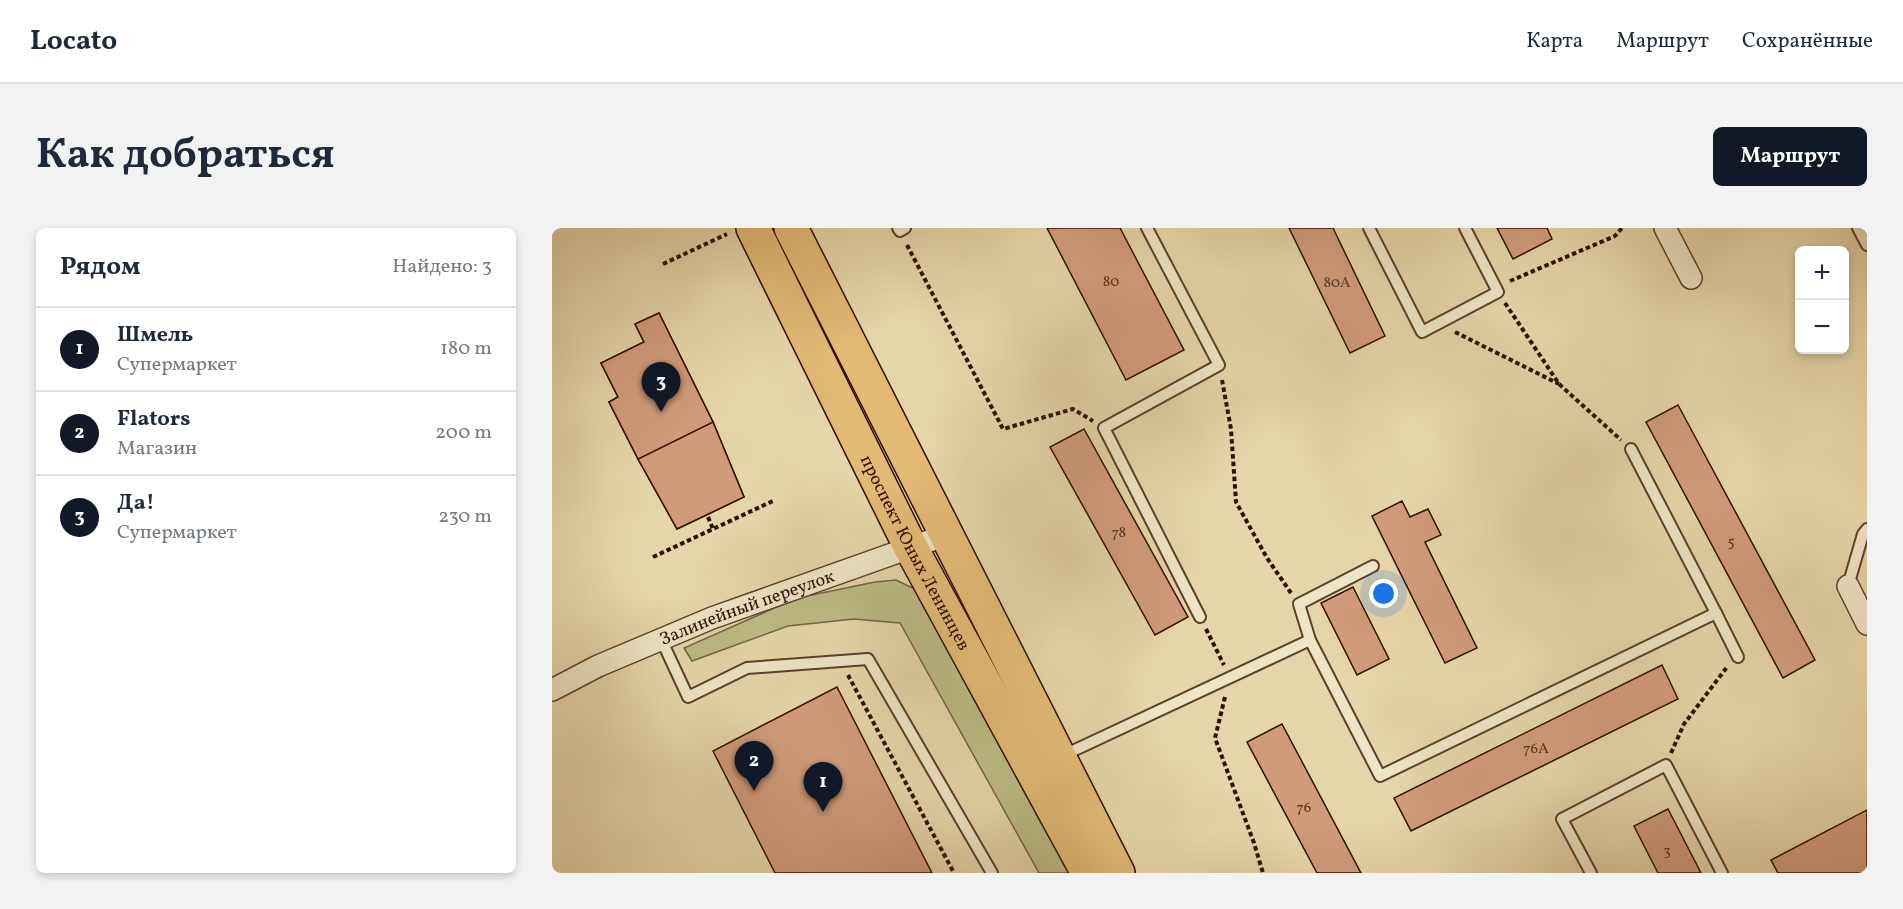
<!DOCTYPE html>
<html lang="ru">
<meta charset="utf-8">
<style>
:root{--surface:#fff;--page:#f2f2f3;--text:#1f2937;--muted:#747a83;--line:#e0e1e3;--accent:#111827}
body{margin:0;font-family:Vollkorn,serif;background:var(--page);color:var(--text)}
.controls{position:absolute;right:18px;top:18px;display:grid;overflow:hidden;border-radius:9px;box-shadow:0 3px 9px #0003}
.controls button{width:54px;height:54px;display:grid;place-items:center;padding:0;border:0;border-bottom:2px solid var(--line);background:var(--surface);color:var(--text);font:30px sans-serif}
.you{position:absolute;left:832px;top:366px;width:21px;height:21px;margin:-15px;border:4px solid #fff;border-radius:50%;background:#1a73e8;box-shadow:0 0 0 9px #1a73e833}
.badge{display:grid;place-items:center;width:39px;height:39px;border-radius:50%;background:var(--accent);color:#fff;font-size:20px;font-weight:700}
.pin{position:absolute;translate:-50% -50px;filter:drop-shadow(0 2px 3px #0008)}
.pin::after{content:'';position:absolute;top:32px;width:21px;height:18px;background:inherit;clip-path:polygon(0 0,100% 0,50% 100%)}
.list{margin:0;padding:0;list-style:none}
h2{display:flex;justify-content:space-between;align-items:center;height:78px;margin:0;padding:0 24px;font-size:26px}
h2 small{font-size:20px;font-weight:400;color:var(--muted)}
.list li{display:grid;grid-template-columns:39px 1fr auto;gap:18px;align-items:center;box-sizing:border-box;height:84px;padding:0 24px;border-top:2px solid var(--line)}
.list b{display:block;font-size:22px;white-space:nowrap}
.list p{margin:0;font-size:20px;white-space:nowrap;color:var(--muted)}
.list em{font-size:20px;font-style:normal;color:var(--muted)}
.map{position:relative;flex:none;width:1315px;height:645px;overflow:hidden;border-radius:9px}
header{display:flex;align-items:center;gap:36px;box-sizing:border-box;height:84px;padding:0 30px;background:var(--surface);border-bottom:2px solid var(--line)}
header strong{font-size:28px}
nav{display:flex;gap:33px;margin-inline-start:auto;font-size:21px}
.intro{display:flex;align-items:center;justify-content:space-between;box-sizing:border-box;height:144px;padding:0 36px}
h1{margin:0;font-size:42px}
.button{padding:15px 27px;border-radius:9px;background:var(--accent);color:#fff;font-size:21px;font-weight:700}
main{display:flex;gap:36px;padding:0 36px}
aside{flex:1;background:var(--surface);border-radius:9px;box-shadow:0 3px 9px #0003}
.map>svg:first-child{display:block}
.green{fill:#bcbb83;stroke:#746442;stroke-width:1.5}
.building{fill:#d19b7a;stroke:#2d0e02;stroke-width:1.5}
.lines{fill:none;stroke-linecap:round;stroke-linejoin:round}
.lane-casing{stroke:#5b402c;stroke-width:14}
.street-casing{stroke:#5b402c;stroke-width:24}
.primary-casing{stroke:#2d0e02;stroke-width:36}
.path{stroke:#2d0e02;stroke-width:4;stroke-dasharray:4.5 3;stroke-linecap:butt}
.lane{stroke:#efe4c6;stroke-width:10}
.street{stroke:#efe4c6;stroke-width:21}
.primary{stroke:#e3ba74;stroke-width:33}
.labels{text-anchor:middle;stroke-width:5;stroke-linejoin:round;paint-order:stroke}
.number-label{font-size:15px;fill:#563120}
.street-label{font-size:18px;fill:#2d0e02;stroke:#efe4c6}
</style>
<header>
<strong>Locato</strong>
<nav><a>Карта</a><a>Маршрут</a><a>Сохранённые</a></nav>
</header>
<div class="intro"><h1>Как добраться</h1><a class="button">Маршрут</a></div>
<main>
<aside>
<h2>Рядом<small>Найдено: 3</small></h2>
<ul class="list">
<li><span class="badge">1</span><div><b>Шмель</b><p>Супермаркет</p></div><em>180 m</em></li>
<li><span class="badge">2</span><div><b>Flators</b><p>Магазин</p></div><em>200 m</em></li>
<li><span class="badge">3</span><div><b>Да!</b><p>Супермаркет</p></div><em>230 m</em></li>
</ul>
</aside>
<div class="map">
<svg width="1315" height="645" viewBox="0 0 1315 645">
<rect width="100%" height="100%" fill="#e6d5a8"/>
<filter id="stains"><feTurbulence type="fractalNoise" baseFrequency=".00333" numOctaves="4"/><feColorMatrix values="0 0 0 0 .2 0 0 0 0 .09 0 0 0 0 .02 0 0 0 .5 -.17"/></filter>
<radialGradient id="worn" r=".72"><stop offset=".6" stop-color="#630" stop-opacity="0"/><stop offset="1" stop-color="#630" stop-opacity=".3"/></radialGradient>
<path class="green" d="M 344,352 L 377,368 L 519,645 L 487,645 L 348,395 L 302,391 L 236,398 L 140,433 L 132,420 L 245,370 L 323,354 Z"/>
<g class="building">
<path d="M 495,0 L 568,0 L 632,122 L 574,152 Z"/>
<path d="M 737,0 L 781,0 L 833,108 L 798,125 Z"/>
<path d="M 945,0 L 995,0 L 1000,11 L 961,31 Z"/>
<path d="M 107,85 L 161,194 L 86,231 L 57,174 L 66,169 L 49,135 L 92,114 L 83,96 Z"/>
<path d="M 107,85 L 161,194 L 192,269 L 125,301 L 86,231 L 57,174 L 66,169 L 49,135 L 92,114 L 83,96 Z"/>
<path d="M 1126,177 L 1263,432 L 1231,450 L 1094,194 Z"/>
<path d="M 161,194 L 192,269 L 125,301 L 86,231 Z"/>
<path d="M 532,201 L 636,389 L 603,407 L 498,219 Z"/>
<path d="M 850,273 L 858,289 L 876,281 L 889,307 L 873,314 L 925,420 L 893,435 L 820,288 Z"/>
<path d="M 801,359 L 837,431 L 805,447 L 769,375 Z"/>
<path d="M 1110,437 L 1126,471 L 859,603 L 842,570 Z"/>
<path d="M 285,459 L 380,645 L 223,645 L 161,523 Z"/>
<path d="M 730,496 L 809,645 L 765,645 L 695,514 Z"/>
<path d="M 1116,581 L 1149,645 L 1106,645 L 1082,598 Z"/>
<path d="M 1315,582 L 1315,645 L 1226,645 L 1219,632 Z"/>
</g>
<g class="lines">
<g class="lane-casing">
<g id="lane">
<path d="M 346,0 L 348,3 L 353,0"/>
<path d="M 595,0 L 667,137 L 552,200 L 648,389"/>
<path d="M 817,0 L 870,104 L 946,64 L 913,0"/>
<path d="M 1306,0 L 1315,17"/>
<path d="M 1296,358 L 1311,306 L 1315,301"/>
<path d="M 1164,385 L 1186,429"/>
<path d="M 109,411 L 136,469 L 195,440 L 316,431 L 440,645"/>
<path d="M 758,412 L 747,376 L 821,338"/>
<path d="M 510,528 L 758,412 L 828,548 L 1164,385 L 1079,221"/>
<path d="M 1039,645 L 1010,591 L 1114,537 L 1170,645"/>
</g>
</g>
<g class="street-casing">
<g id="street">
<path d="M 1113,0 L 1139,50"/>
<path d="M 1296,358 L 1315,396"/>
<path id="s1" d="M 0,462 L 46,438 L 160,390 L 394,307"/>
</g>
</g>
<g class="primary-casing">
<g id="primary">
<path id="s2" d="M 201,0 L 358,318 L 536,645"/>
<path d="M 239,0 L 566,645"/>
</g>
</g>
<g class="path">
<path d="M 355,17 L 451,201 L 521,181 L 541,193"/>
<path d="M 111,36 L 175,6"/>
<path d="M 958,53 L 1063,8 L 1070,0"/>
<path d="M 953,75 L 1007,156 L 1069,212"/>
<path d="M 903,104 L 1007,156"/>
<path d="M 670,152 L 679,201 L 684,274 L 715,330 L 739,365"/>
<path d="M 156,289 L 161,301"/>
<path d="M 101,329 L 223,272"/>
<path d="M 654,401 L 672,437"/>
<path d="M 296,447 L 402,645"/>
<path d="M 673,469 L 663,510 L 702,615 L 711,645"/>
<path d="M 1119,525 L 1132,496 L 1175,439"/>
</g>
<use href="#lane" class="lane"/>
<use href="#street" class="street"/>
<use href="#primary" class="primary"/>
</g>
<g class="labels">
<g class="number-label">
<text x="559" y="58">80</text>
<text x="785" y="59">80А</text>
<text x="567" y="309">78</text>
<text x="1179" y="318">5</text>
<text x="984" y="525">76А</text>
<text x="752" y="584">76</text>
<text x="1115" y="627">3</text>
</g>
<g class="street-label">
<text dy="6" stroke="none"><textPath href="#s2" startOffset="363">проспект Юных Ленинцев</textPath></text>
<text dy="6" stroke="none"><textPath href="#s1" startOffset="212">Залинейный переулок</textPath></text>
</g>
</g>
<rect width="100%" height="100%" filter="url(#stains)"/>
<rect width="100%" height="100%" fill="url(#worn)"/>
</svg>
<div class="controls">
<button>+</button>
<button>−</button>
</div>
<div class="you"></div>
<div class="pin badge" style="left:271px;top:584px">1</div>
<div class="pin badge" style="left:202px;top:563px">2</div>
<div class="pin badge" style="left:109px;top:184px">3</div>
</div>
</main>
